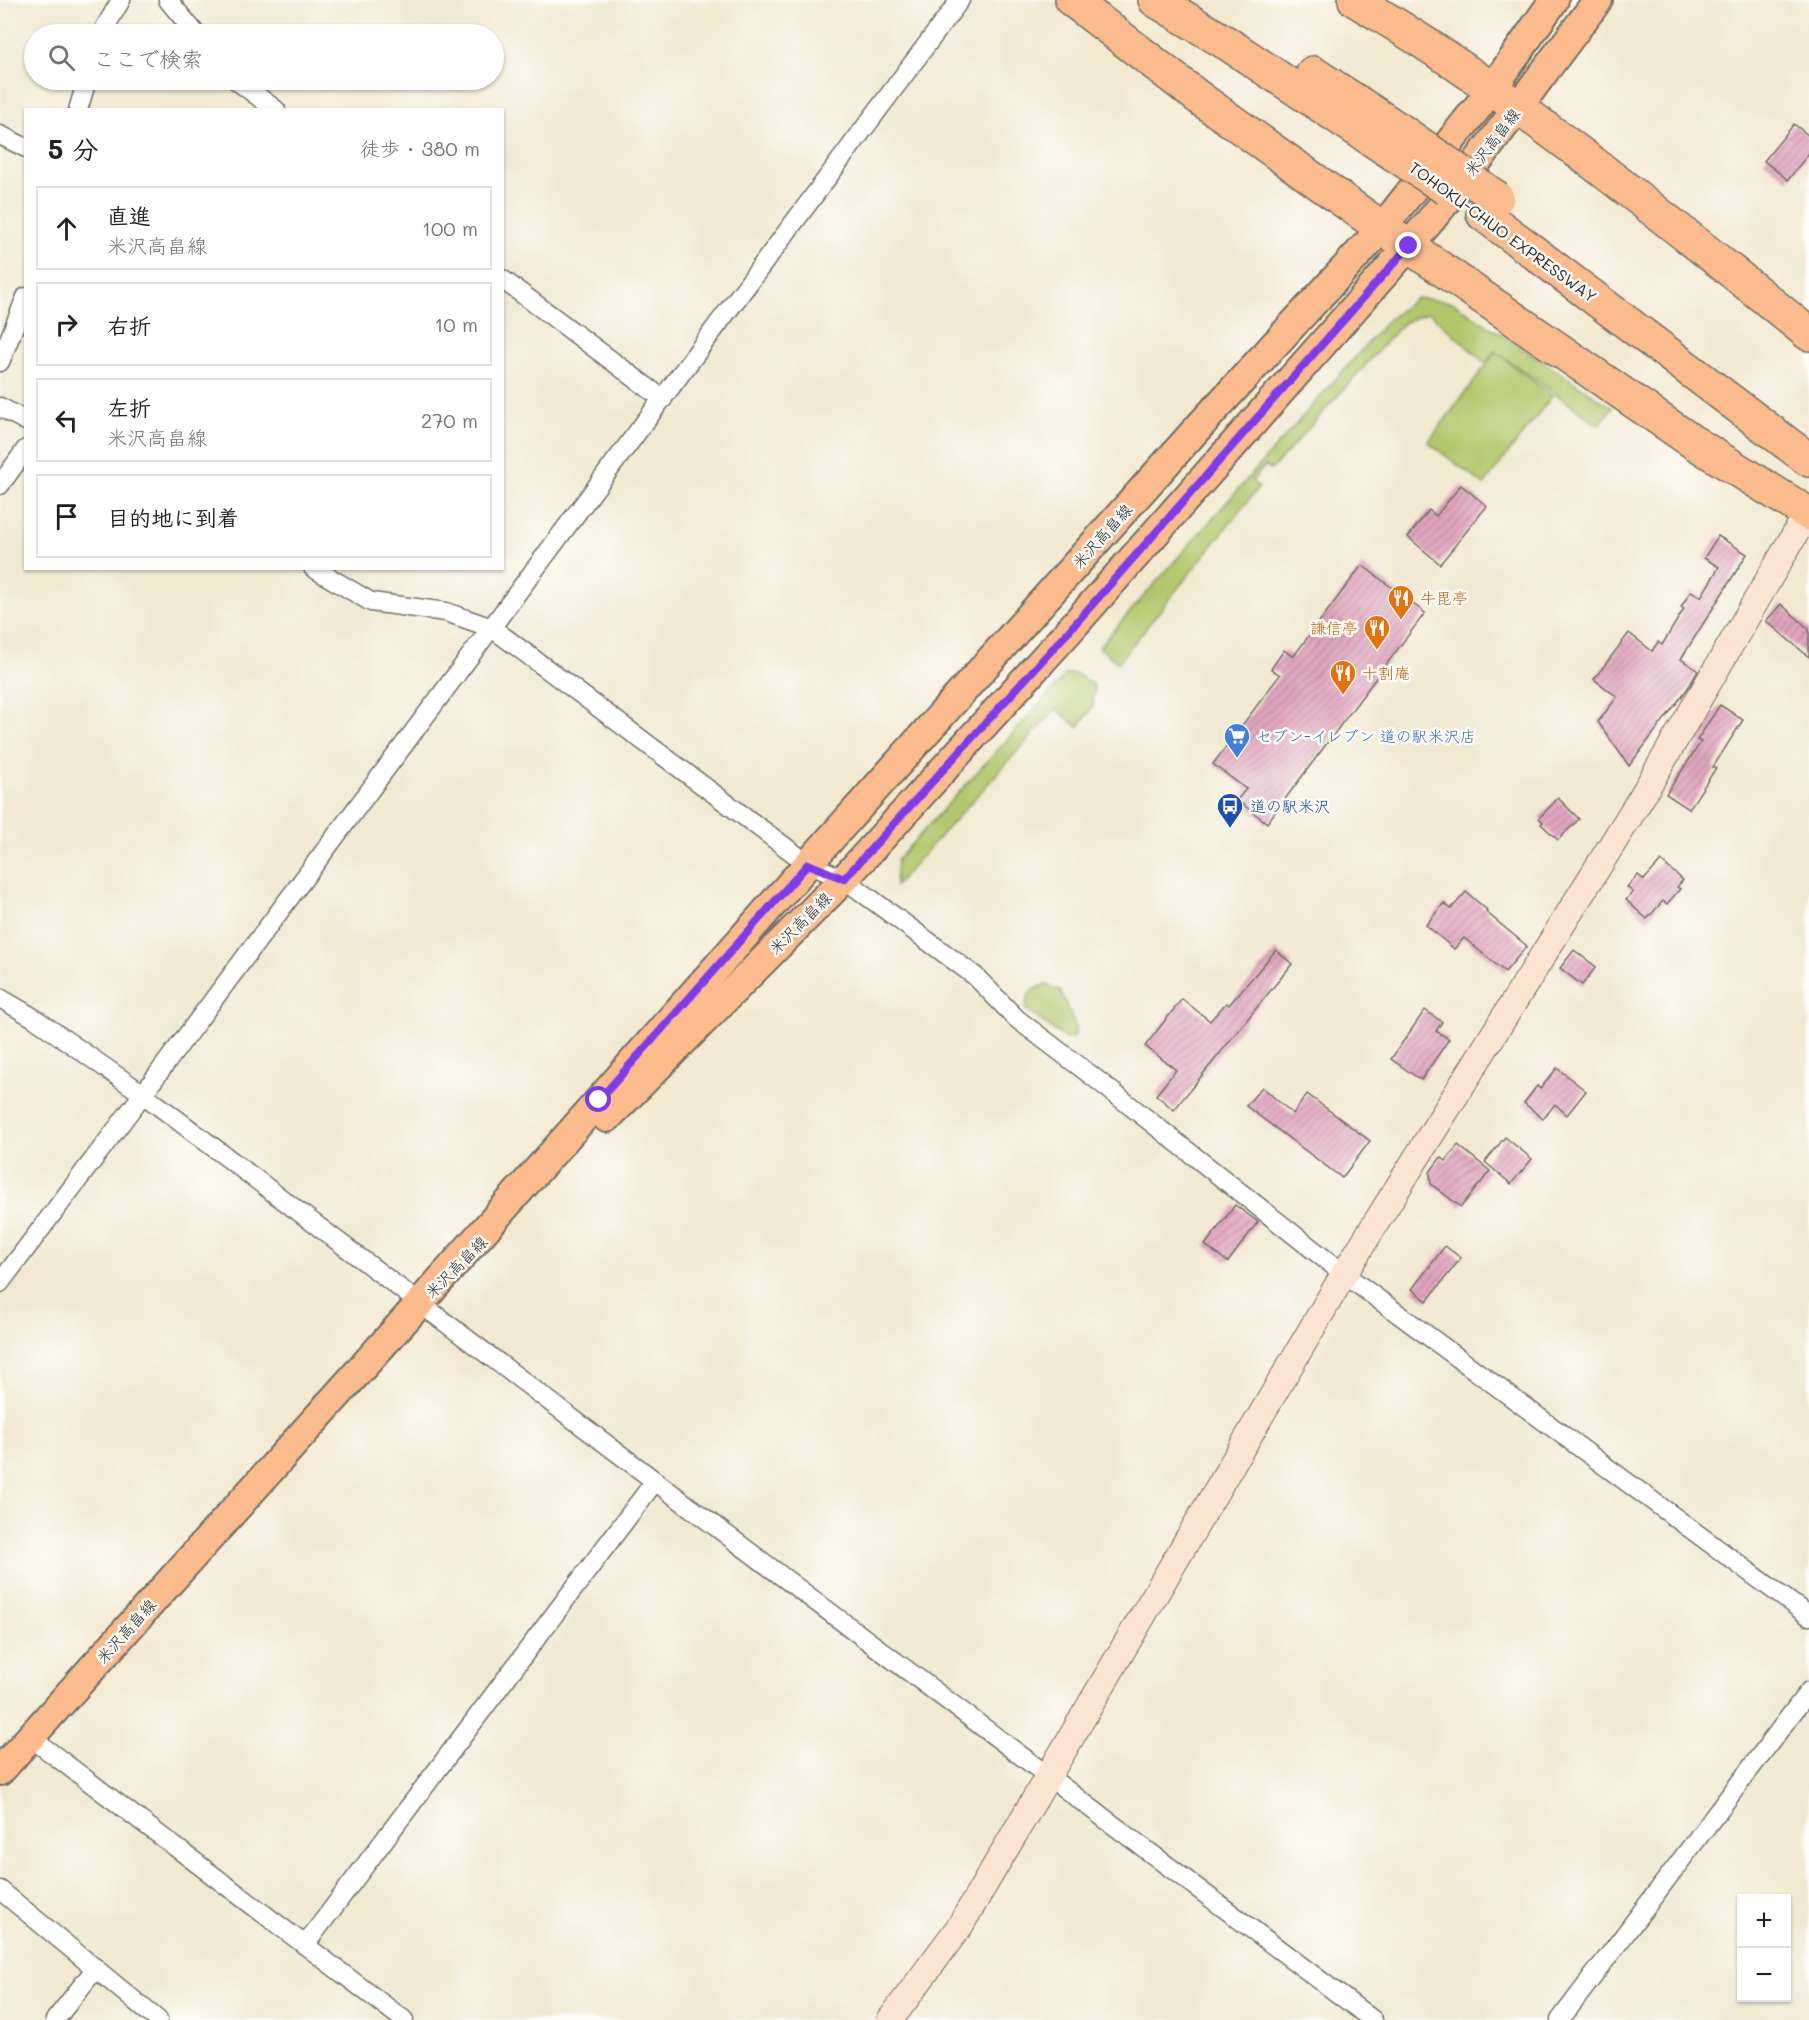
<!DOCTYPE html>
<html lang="ja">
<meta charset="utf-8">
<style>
:root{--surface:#fff;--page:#f2f2f2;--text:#202124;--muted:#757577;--line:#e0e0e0}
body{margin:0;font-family:Mali,"Klee One",sans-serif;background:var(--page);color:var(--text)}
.controls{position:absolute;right:18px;bottom:18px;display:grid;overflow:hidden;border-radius:0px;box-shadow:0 2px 4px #0004}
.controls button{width:54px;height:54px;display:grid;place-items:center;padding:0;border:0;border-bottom:2px solid var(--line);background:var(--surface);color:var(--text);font:30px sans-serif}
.stop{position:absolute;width:18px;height:18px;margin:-14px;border:4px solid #7c3aed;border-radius:50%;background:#fff}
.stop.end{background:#7c3aed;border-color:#fff;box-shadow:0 2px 6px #0008}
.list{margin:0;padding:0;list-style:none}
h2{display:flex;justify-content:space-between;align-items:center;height:78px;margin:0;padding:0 24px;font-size:26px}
h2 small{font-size:20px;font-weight:400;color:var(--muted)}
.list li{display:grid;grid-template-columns:39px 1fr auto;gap:18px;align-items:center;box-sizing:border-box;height:84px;margin:0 12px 12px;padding:0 12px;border:2px solid var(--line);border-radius:0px}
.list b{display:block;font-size:22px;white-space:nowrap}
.list p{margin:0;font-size:20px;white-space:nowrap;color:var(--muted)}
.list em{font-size:20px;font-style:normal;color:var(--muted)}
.icon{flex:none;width:33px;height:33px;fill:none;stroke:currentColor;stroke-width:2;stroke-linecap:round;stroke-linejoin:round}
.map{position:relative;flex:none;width:1809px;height:2020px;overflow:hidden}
.search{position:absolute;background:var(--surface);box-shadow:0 2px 4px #0004;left:24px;top:24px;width:480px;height:66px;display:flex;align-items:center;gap:15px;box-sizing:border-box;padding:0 21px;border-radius:33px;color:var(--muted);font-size:22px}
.panel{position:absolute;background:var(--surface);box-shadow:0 2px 4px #0004;left:24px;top:108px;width:480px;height:462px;border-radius:0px}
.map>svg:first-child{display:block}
.grass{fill:#b2c76b;stroke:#6e794b;stroke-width:1.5}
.building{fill:url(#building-hatch)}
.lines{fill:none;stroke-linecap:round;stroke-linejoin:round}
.street-casing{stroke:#706e65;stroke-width:21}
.secondary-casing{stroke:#706e65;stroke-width:28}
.primary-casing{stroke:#706e65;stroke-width:32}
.highway-casing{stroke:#706e65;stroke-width:36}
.street{stroke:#fff;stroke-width:18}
.secondary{stroke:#fde4d1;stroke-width:26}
.primary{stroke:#fbbb8d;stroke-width:28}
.highway{stroke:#fbbb8d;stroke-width:33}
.highway-bridge-casing{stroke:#706e65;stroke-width:36;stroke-linecap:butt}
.highway-bridge{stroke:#fbbb8d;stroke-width:33}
.route{stroke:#7c3aed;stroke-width:8}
.labels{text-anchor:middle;stroke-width:5;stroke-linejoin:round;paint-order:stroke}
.street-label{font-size:16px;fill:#2b2b2b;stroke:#fdfcf7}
.food-label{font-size:16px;fill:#c56008;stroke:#fdfcf7;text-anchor:start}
.shop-label{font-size:16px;fill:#366cbe;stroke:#fdfcf7;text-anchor:start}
.transit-label{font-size:16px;fill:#164399;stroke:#fdfcf7;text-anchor:start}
</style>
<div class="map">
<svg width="1809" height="2020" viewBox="0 0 1809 2020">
<defs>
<pattern id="building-hatch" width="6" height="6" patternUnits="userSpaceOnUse" patternTransform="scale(1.5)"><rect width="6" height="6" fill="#e1a5bf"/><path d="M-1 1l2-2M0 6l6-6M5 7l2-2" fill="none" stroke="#b7879b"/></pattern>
</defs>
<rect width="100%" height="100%" fill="#fdfcf7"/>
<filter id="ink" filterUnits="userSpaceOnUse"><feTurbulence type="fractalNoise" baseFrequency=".0167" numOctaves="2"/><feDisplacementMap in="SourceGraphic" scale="12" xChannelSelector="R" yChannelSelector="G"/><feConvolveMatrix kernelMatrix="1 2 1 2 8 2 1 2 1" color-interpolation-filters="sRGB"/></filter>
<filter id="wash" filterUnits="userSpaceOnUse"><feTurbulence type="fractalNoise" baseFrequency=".008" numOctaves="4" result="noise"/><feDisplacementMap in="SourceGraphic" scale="24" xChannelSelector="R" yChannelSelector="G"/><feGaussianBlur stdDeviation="1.35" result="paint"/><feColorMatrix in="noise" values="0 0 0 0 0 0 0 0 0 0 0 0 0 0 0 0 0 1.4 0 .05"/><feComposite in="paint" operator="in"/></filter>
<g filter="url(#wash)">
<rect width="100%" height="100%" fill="#f1e9d0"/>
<g class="grass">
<path d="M 1416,298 L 1452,302 L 1613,408 L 1599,425 L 1495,351 L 1485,363 L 1429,312 L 1403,323 L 1272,469 L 1265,466 L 1252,481 L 1259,487 L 1118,663 L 1099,647 L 1388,320 Z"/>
<path d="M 1496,352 L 1552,396 L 1484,485 L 1428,442 Z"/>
<path d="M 1067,674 L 1077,674 L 1094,686 L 1093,707 L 1078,727 L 1056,709 L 895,886 L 897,860 Z"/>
<path d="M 1046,985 L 1060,990 L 1076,1028 L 1074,1037 L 1066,1039 L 1026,1010 C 1025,997 1031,987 1046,985 Z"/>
</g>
<g id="blocks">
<g class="building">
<path d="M 1794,124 L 1809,136 L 1809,153 L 1788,180 L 1764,161 Z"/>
<path d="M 1461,485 L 1487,506 L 1440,564 L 1408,537 L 1429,510 L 1436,516 Z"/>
<path d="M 1718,536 L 1747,554 L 1681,659 L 1698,671 L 1688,688 L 1629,766 L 1598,722 L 1617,697 L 1594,679 L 1629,633 L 1652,651 L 1658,642 L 1662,645 L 1684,609 L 1681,607 L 1691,591 L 1701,597 L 1719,567 L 1704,558 Z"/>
<path d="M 1362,565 L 1425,613 L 1267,823 L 1237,800 L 1246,789 L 1213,764 L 1280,675 L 1271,669 L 1284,650 L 1293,657 Z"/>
<path d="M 1781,604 L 1809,629 L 1809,657 L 1766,621 Z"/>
<path d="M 1720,705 L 1743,720 L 1713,767 L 1716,768 L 1689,809 L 1666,794 L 1701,742 L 1697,740 Z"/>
<path d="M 1558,798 L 1579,819 L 1558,840 L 1541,824 L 1543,822 L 1539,818 Z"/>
<path d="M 1661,861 L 1683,880 L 1677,887 L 1680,889 L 1667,904 L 1663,901 L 1647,919 L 1626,900 L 1633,892 L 1627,887 L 1638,875 L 1644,880 Z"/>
<path d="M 1466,892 L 1487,910 L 1486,912 L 1527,946 L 1505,972 L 1464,938 L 1454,949 L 1426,925 L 1444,903 L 1451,909 Z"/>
<path d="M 1276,950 L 1292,964 L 1174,1110 L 1156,1095 L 1176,1070 L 1145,1046 L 1182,999 L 1210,1021 L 1226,1003 L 1229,1005 Z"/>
<path d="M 1574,950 L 1596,967 L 1582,985 L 1560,968 Z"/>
<path d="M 1425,1010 L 1442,1022 L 1436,1031 L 1449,1039 L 1421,1080 L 1391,1059 Z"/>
<path d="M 1557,1068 L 1586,1091 L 1567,1115 L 1555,1104 L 1543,1119 L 1524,1103 L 1537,1086 L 1540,1089 Z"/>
<path d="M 1262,1087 L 1293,1114 L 1307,1094 L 1370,1141 L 1342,1178 L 1246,1106 Z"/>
<path d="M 1505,1137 L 1532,1159 L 1511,1184 L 1485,1162 Z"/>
<path d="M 1458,1145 L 1490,1171 L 1461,1207 L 1431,1184 L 1430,1172 L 1441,1157 L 1446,1161 Z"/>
<path d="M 1235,1205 L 1258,1222 L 1228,1262 L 1205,1245 Z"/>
<path d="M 1445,1246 L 1461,1258 L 1427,1301 L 1412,1289 Z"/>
</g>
</g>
</g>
<g filter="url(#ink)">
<use href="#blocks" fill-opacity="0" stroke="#706e65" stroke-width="1.5"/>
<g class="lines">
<g class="street-casing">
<g id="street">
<path d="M 168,0 L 196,34"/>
<path d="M 101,34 L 121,0"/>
<path d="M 236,80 L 276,110"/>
<path d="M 78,110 L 87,80"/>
<path d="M 0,135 L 26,148"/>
<path d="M 502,279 L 663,399"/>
<path d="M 0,362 L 26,297"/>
<path d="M 0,407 L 26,421"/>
<path d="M 0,485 L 26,449"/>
<path d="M 313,568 L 371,602 L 446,612 L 492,628 L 808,864 L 844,879 L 975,976 L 1017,1019 L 1096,1079 L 1344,1274 L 1809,1616"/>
<path d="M 0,998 L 34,1018 L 143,1094 L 655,1481 L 1373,2020"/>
<path d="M 0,1283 L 143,1094 L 960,0"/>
<path d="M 30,1737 L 404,2020"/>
<path d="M 0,1890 L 158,2020"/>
<path d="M 305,1945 L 655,1481"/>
<path d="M 55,2020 L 96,1968"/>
<path d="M 1560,2020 L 1809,1691"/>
</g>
</g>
<g class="secondary-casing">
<path id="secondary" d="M 890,2020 L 960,1926 L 1344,1274 L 1641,798 L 1798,529"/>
</g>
<g class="primary-casing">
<g id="primary">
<path d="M 607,1118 L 844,879 L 1067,633 L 1409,246 L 1459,186 L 1598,0"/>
<path d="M 0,1771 L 420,1303 L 808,864 L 1195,431 L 1382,228 L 1492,89 L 1554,0"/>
</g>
</g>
<g class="highway-casing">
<g id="highway">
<path d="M 1072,0 L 1202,100 L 1382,228 L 1693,442 L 1809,514"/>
<path d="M 1155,0 L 1228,44 L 1386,149"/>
<path d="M 1355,0 C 1442,51 1523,110 1602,170 C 1672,224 1741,278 1809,334"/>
<path d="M 1313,73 L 1400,130"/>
<path d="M 1483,214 L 1809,460"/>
</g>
</g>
<use href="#street" class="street"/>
<use href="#secondary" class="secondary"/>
<use href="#primary" class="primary"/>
<use href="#highway" class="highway"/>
<g class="highway-bridge-casing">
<g id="highway-bridge">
<path d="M 1400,130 L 1497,198"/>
<path d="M 1386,149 L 1447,189"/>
</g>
</g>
<use href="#highway-bridge" class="highway-bridge"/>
</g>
</g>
<g class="lines" filter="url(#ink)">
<path class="route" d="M 599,1100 L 808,864 L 844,879 L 1067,633 L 1409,246"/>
</g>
<defs>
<g id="restaurant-pin" transform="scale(1.35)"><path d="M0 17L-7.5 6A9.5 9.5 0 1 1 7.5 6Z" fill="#e8710a" stroke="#fdfcf7"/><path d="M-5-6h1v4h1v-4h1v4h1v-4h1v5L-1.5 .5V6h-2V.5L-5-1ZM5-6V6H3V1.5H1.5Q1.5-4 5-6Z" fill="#fff"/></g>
<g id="supermarket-pin" transform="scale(1.35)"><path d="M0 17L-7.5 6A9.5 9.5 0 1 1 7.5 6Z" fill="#3f7fe0" stroke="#fdfcf7"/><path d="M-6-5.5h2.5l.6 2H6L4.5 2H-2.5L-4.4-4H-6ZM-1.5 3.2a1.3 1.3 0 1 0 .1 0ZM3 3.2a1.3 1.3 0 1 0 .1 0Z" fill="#fff"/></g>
<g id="bus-pin" transform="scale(1.35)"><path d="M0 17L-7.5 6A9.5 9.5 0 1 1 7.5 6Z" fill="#1a4fb4" stroke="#fdfcf7"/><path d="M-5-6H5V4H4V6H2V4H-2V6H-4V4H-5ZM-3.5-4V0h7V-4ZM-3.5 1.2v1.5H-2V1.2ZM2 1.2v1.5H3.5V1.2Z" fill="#fff"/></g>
</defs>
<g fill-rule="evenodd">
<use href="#restaurant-pin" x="1401" y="598"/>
<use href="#restaurant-pin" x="1377" y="628"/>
<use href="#restaurant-pin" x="1343" y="673"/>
<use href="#supermarket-pin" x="1237" y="736"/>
<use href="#bus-pin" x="1230" y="806"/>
</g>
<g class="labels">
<g class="street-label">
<text transform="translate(1492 142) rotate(-53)" y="6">米沢高畠線</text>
<text transform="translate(1503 232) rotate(36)" y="6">TOHOKU-CHUO EXPRESSWAY</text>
<text transform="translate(1102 536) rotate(-48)" y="6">米沢高畠線</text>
<text transform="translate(800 923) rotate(-45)" y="6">米沢高畠線</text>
<text transform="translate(456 1267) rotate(-45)" y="6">米沢高畠線</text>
<text transform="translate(126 1631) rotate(-48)" y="6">米沢高畠線</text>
</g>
<g class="food-label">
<text x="1420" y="604">牛毘亭</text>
<text x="1358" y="634" text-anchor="end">謙信亭</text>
<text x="1362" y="679">十割庵</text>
</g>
<g class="shop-label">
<text x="1256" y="742">セブン-イレブン 道の駅米沢店</text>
</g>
<g class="transit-label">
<text x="1250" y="812">道の駅米沢</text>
</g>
</g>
</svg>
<div class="controls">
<button>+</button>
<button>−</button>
</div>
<div class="stop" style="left:599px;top:1100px"></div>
<div class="stop end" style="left:1409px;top:246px"></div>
<div class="search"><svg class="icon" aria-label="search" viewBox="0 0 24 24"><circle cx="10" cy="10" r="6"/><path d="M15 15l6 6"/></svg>ここで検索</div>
<section class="panel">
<h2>5 分<small>徒歩 · 380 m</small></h2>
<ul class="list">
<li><svg class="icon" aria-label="ahead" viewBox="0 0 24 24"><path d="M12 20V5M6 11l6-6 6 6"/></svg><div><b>直進</b><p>米沢高畠線</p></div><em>100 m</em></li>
<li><svg class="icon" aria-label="right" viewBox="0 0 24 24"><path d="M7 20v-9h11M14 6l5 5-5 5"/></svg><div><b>右折</b></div><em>10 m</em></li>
<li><svg class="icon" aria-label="left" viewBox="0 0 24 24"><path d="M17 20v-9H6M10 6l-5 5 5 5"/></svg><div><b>左折</b><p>米沢高畠線</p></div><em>270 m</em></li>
<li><svg class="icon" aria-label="arrive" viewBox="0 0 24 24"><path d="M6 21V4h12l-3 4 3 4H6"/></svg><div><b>目的地に到着</b></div></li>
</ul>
</section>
</div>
